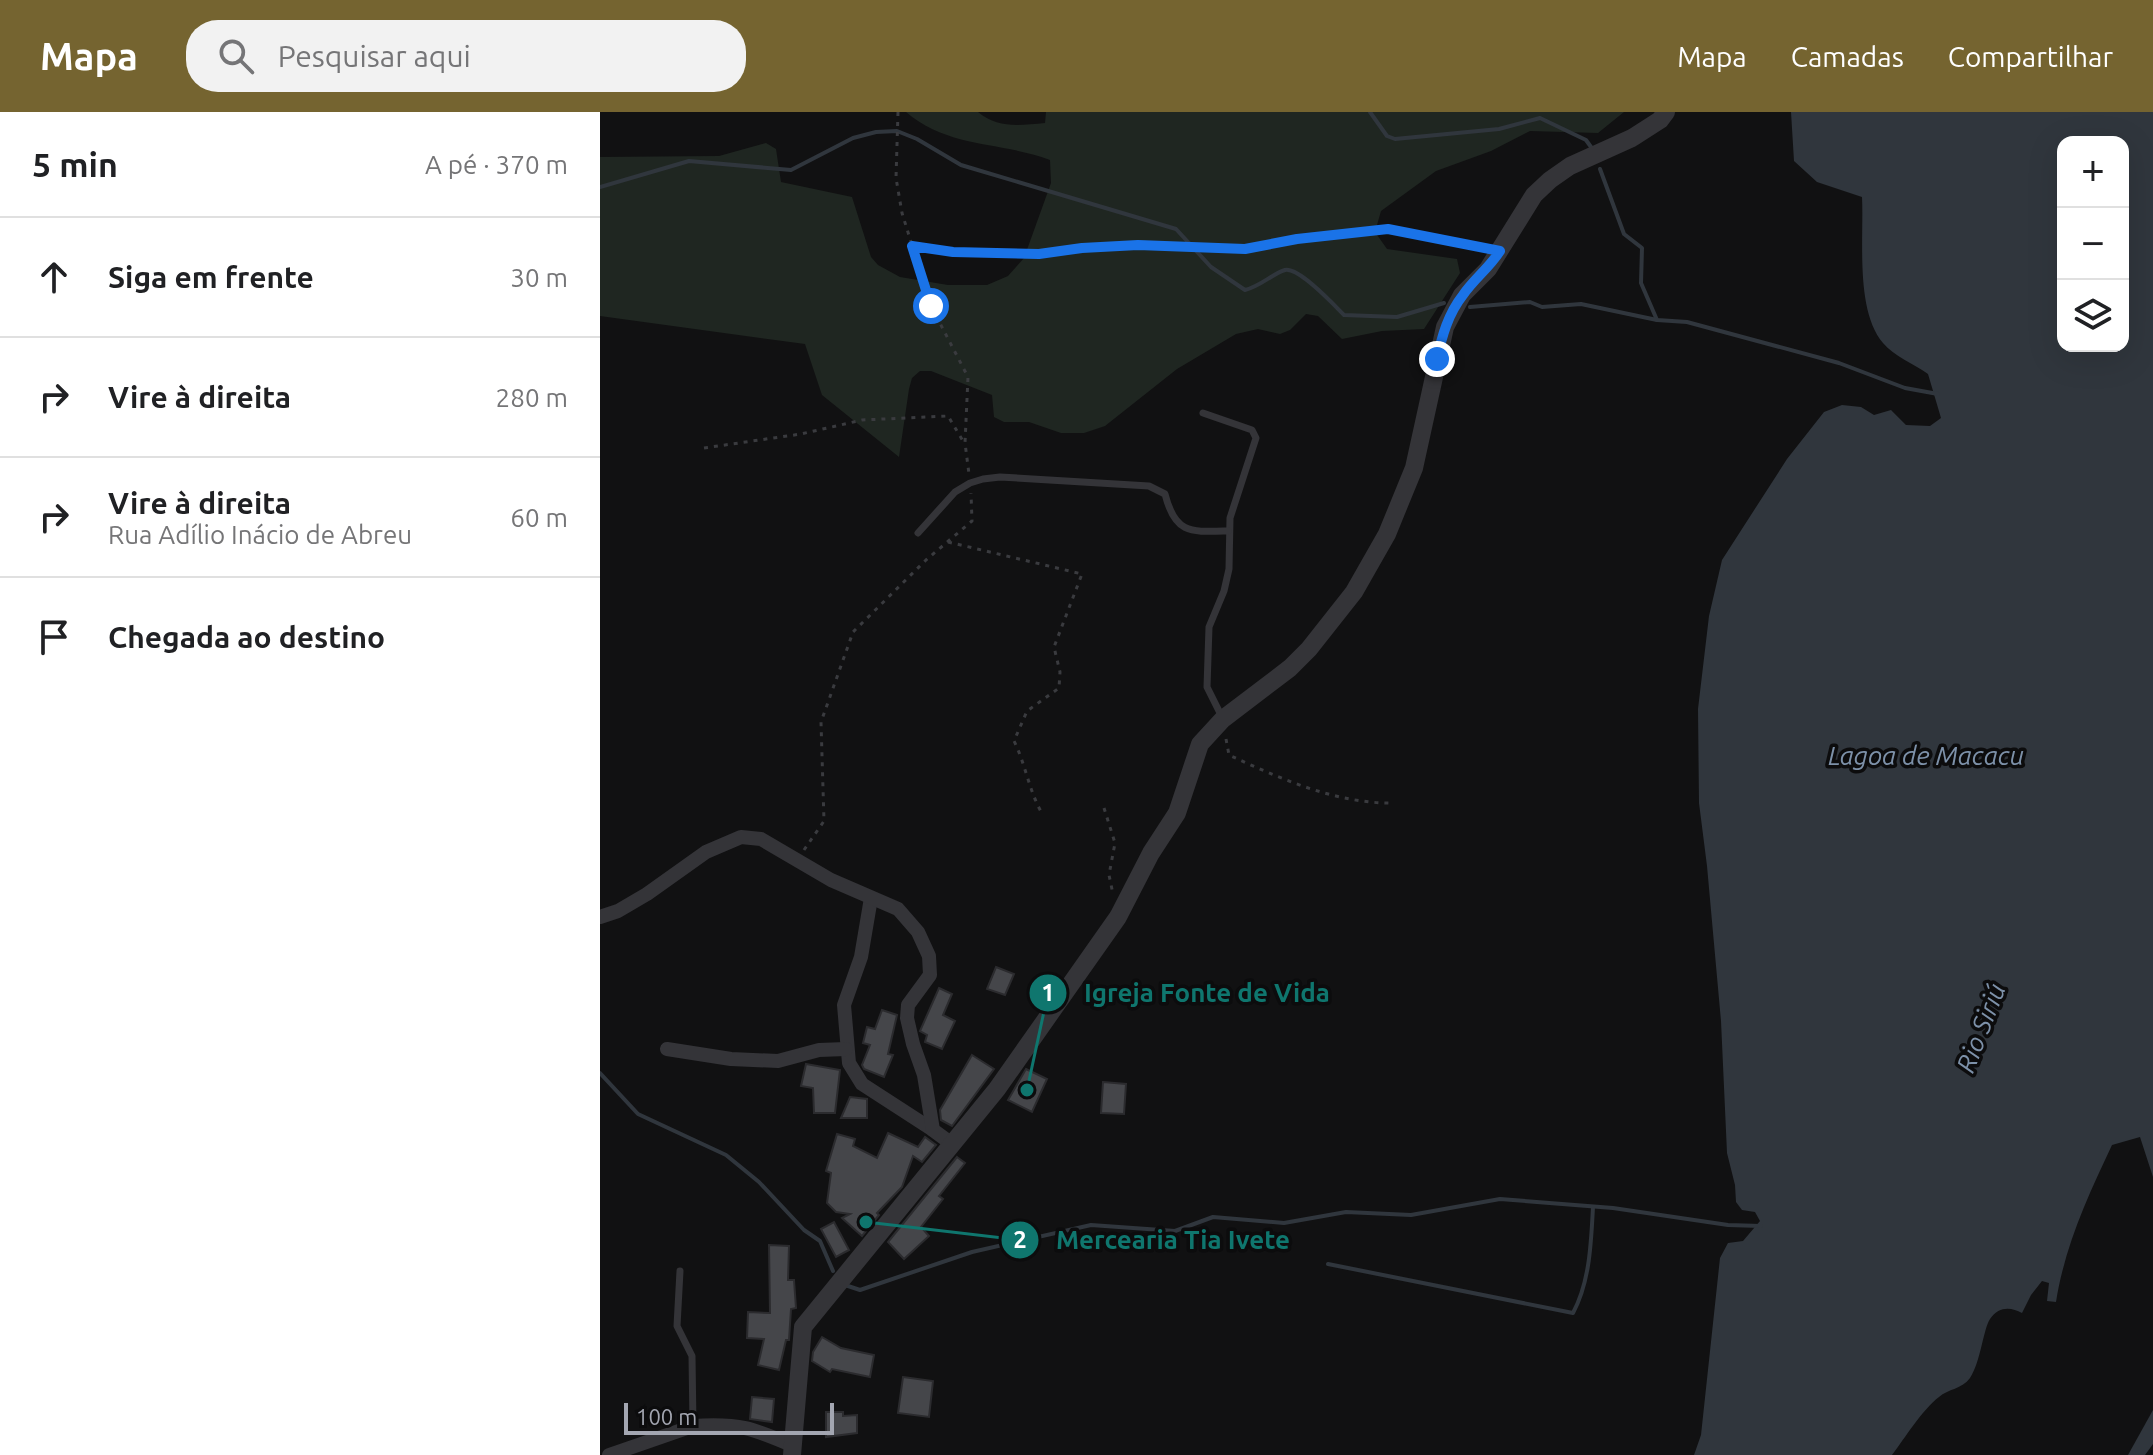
<!DOCTYPE html>
<html lang="pt">
<meta charset="utf-8">
<style>
:root{--surface:#fff;--page:#f2f2f2;--text:#202124;--muted:#757577;--line:#e0e0e0;--accent:#756430}
body{margin:0;font-family:Ubuntu,sans-serif;background:var(--page);color:var(--text)}
.controls{position:absolute;right:24px;top:24px;display:grid;overflow:hidden;border-radius:16px;box-shadow:0 8px 32px #0002}
.controls button{width:72px;height:72px;display:grid;place-items:center;padding:0;border:0;border-bottom:2px solid var(--line);background:var(--surface);color:var(--text);font:40px sans-serif}
.scale{position:absolute;left:24px;bottom:20px;width:210px;box-sizing:border-box;padding-left:8px;border:4px solid #a3a6b1;border-top:0;font-size:22px;line-height:28px;white-space:nowrap;color:#a3a6b1;-webkit-text-stroke:6px #0c0c0d;paint-order:stroke}
.stop{position:absolute;width:24px;height:24px;margin:-18px;border:6px solid #1a73e8;border-radius:50%;background:#fff}
.stop.end{background:#1a73e8;border-color:#fff;box-shadow:0 2px 8px #0008}
.list{margin:0;padding:0;list-style:none}
h2{display:flex;justify-content:space-between;align-items:center;height:104px;margin:0;padding:0 32px;font-size:34px}
h2 small{font-size:26px;font-weight:400;color:var(--muted)}
.list li{display:grid;grid-template-columns:52px 1fr auto;gap:24px;align-items:center;box-sizing:border-box;height:120px;padding:0 32px;border-top:2px solid var(--line)}
.list b{display:block;font-size:30px;white-space:nowrap}
.list p{margin:0;font-size:26px;white-space:nowrap;color:var(--muted)}
.list em{font-size:26px;font-style:normal;color:var(--muted)}
.icon{flex:none;width:44px;height:44px;fill:none;stroke:currentColor;stroke-width:2;stroke-linecap:round;stroke-linejoin:round}
.map{position:relative;flex:none;width:1553px;height:1343px;overflow:hidden}
header{display:flex;align-items:center;gap:48px;box-sizing:border-box;height:112px;padding:0 40px;background:var(--accent);color:#fff}
header strong{font-size:38px}
nav{display:flex;gap:44px;margin-inline-start:auto;font-size:28px}
.search{width:560px;height:72px;background:var(--page);display:flex;align-items:center;gap:20px;box-sizing:border-box;padding:0 28px;border-radius:32px;color:var(--muted);font-size:30px}
main{display:flex}
aside{flex:1;background:var(--surface)}
.map>svg:first-child{display:block}
.green{fill:#1f2621}
.water{fill:#30363d;fill-rule:evenodd}
.lines{fill:none;stroke-linecap:round;stroke-linejoin:round}
.stream{stroke:#30363d;stroke-width:4}
.building{fill:#45464a;stroke:#2b2b2e;stroke-width:2}
.path{stroke:#3a3b3f;stroke-width:3;stroke-dasharray:4 6;stroke-linecap:butt}
.service{stroke:#343438;stroke-width:7}
.minor{stroke:#343438;stroke-width:14}
.tertiary{stroke:#343438;stroke-width:18}
.route{stroke:#1a73e8;stroke-width:10}
.labels{text-anchor:middle;stroke-width:7;stroke-linejoin:round;paint-order:stroke}
.water-label{font-size:26px;font-style:italic;fill:#7d91a9;stroke:#0c0c0d}
.leader{fill:none;stroke:#0f766e;stroke-width:3}
.callout-dot{fill:#0f766e;stroke:#0c0c0d;stroke-width:3}
.mark-label{font-size:24px;text-anchor:middle;font-weight:bold;fill:#fff}
.callout-label{font-size:26px;text-anchor:middle;font-weight:bold;fill:#0f766e;stroke:#0c0c0d;stroke-width:7;stroke-linejoin:round;paint-order:stroke}
</style>
<header>
<strong>Mapa</strong>
<div class="search"><svg class="icon" aria-label="search" viewBox="0 0 24 24"><circle cx="10" cy="10" r="6"/><path d="M15 15l6 6"/></svg>Pesquisar aqui</div>
<nav><a>Mapa</a><a>Camadas</a><a>Compartilhar</a></nav>
</header>
<main>
<aside>
<h2>5 min<small>A pé · 370 m</small></h2>
<ul class="list">
<li><svg class="icon" aria-label="ahead" viewBox="0 0 24 24"><path d="M12 20V5M6 11l6-6 6 6"/></svg><div><b>Siga em frente</b></div><em>30 m</em></li>
<li><svg class="icon" aria-label="right" viewBox="0 0 24 24"><path d="M7 20v-9h11M14 6l5 5-5 5"/></svg><div><b>Vire à direita</b></div><em>280 m</em></li>
<li><svg class="icon" aria-label="right" viewBox="0 0 24 24"><path d="M7 20v-9h11M14 6l5 5-5 5"/></svg><div><b>Vire à direita</b><p>Rua Adílio Inácio de Abreu</p></div><em>60 m</em></li>
<li><svg class="icon" aria-label="arrive" viewBox="0 0 24 24"><path d="M6 21V4h12l-3 4 3 4H6"/></svg><div><b>Chegada ao destino</b></div></li>
</ul>
</aside>
<div class="map">
<svg width="1553" height="1343" viewBox="0 0 1553 1343">
<rect width="100%" height="100%" fill="#111112"/>
<path class="green" d="M 306,0 L 378,0 C 398,17 420,13 445,11 L 446,0 L 1024,0 L 998,21 L 930,19 L 891,39 L 836,59 L 781,99 L 775,120 L 787,137 L 857,147 L 860,161 L 824,217 L 782,219 L 742,227 L 718,204 L 706,202 L 690,218 L 680,222 L 658,217 L 636,222 L 577,257 L 505,314 L 484,321 L 461,321 L 429,310 L 404,310 L 394,305 L 392,283 L 331,259 L 320,259 L 312,266 L 309,277 L 299,345 L 222,283 L 205,232 L 0,204 L 0,45 L 119,44 L 166,31 L 176,37 L 181,70 L 252,85 L 271,145 L 278,153 L 300,165 L 348,173 L 387,173 L 408,164 L 424,146 L 451,71 L 450,48 C 400,29 350,37 306,0 Z"/>
<g class="water">
<path d="M 1191,0 L 1553,0 L 1553,1065 L 1540,1025 L 1512,1033 C 1488,1084 1465,1133 1456,1190 L 1447,1189 L 1449,1171 L 1442,1169 L 1431,1183 L 1422,1201 C 1411,1195 1399,1194 1390,1207 C 1383,1218 1381,1249 1370,1266 C 1362,1277 1348,1277 1339,1285 C 1322,1298 1305,1326 1292,1343 L 1094,1343 L 1101,1323 L 1120,1146 L 1128,1131 L 1143,1129 L 1160,1109 L 1155,1100 L 1142,1098 L 1136,1090 L 1135,1073 L 1127,1041 L 1121,909 L 1107,754 L 1099,691 L 1098,597 L 1109,504 L 1122,448 L 1187,347 L 1224,300 L 1242,293 L 1261,295 L 1274,303 L 1291,298 L 1306,313 L 1330,314 L 1341,306 L 1328,262 C 1314,252 1294,244 1283,231 C 1255,198 1264,126 1262,85 L 1217,70 L 1194,49 ZM 1523,30 L 1523,234 L 1463,234 L 1463,30 Z"/>
<path d="M 1553,1298 L 1553,1332 L 1545,1343 L 1528,1343 Z"/>
</g>
<g class="lines">
<g class="stream">
<path d="M 770,0 L 787,24 L 795,27 L 899,17 L 940,6 L 986,28 L 991,35"/>
<path d="M 1000,57 L 1024,122 L 1042,136 L 1041,171 L 1057,208"/>
<path d="M 0,75 L 89,49 L 191,58 L 253,26 L 276,20 L 297,19 L 317,27 L 361,53 L 576,117 L 611,155 L 645,178 C 661,174 672,162 685,158 C 699,155 734,193 744,203 L 797,205 L 844,191"/>
<path d="M 870,195 L 930,190 L 942,195 L 981,192 L 1057,208 L 1087,210 L 1239,251 L 1305,276 L 1338,282"/>
<path d="M 0,961 L 38,1002 L 126,1043 L 159,1070 L 204,1118 L 220,1129 L 233,1159"/>
<path d="M 728,1152 L 973,1201 C 990,1169 991,1131 993,1095"/>
<path d="M 245,1173 L 260,1178 L 372,1140 L 491,1113 L 575,1119 L 613,1105 L 684,1111 L 746,1100 L 811,1103 L 900,1087 L 1013,1096 L 1128,1113 L 1161,1114"/>
</g>
</g>
<g class="building">
<path d="M 396,855 L 414,862 L 405,883 L 387,877 Z"/>
<path d="M 339,876 L 352,882 L 343,903 L 355,909 L 342,937 L 325,930 L 327,923 L 320,919 Z"/>
<path d="M 282,898 L 297,903 L 288,942 L 293,943 L 284,965 L 264,957 L 262,953 L 270,933 L 263,931 L 267,915 L 275,917 Z"/>
<path d="M 372,943 L 394,957 L 352,1014 L 341,1008 L 340,998 Z"/>
<path d="M 206,952 L 240,958 L 235,1001 L 214,1001 L 213,976 L 201,974 Z"/>
<path d="M 426,957 L 447,967 L 432,1000 L 408,988 Z"/>
<path d="M 503,970 L 526,972 L 524,1002 L 501,1001 Z"/>
<path d="M 250,985 L 267,987 L 267,1006 L 241,1006 Z"/>
<path d="M 288,1021 L 318,1035 L 325,1025 L 336,1033 L 322,1050 L 313,1044 L 302,1075 L 277,1101 L 279,1103 L 262,1124 L 242,1106 L 250,1102 L 236,1100 L 227,1091 L 231,1061 L 226,1059 L 237,1022 L 255,1027 L 253,1034 L 277,1046 Z"/>
<path d="M 357,1045 L 365,1051 L 339,1084 L 343,1087 L 321,1115 L 329,1124 L 304,1147 L 288,1130 Z"/>
<path d="M 234,1110 L 249,1138 L 236,1145 L 221,1117 Z"/>
<path d="M 169,1133 L 189,1134 L 188,1168 L 194,1168 L 196,1196 L 191,1197 L 189,1228 L 186,1228 L 179,1258 L 158,1253 L 164,1227 L 147,1226 L 148,1200 L 170,1201 Z"/>
<path d="M 222,1225 L 241,1236 L 274,1243 L 270,1265 L 232,1257 L 230,1260 L 212,1249 L 213,1240 Z"/>
<path d="M 303,1265 L 333,1269 L 329,1305 L 298,1301 Z"/>
<path d="M 152,1285 L 174,1287 L 172,1310 L 150,1307 Z"/>
<path d="M 226,1300 L 243,1300 L 243,1304 L 257,1303 L 257,1321 L 226,1325 Z"/>
</g>
<g class="lines">
<g class="path">
<path d="M 298,0 L 296,66 L 302,101 L 331,194 L 368,265 L 365,331 L 369,362"/>
<path d="M 313,134 L 353,140 L 439,142 L 482,136 L 538,133 L 645,137 L 697,127 L 788,117 L 884,136"/>
<path d="M 104,336 L 201,322 L 262,308 L 348,304 L 363,329"/>
<path d="M 348,430 L 482,462 L 454,535 L 460,560 L 459,576 L 427,599 L 414,629 C 426,653 429,680 443,703"/>
<path d="M 626,627 L 629,643 C 679,666 734,691 790,691"/>
<path d="M 504,696 L 515,731 L 509,763 L 513,782"/>
<path d="M 204,738 L 224,709 L 221,610 L 253,520 L 326,448 L 372,409 L 371,381"/>
</g>
<g class="service">
<path d="M 603,301 L 652,318 L 656,326 L 630,406 L 629,457 L 624,479 L 609,515 L 607,575 L 623,607"/>
<path d="M 318,421 L 355,380 L 370,371 L 383,367 L 400,365 L 549,374 L 565,382 C 575,422 590,420 628,419"/>
<path d="M 80,1159 L 77,1214 L 92,1244 L 93,1314"/>
</g>
<g class="minor">
<path d="M 271,786 L 261,845 L 244,893 L 249,951 L 262,972 L 333,1018"/>
<path d="M 0,805 L 18,799 L 47,782 L 106,740 L 141,725 L 161,727 L 231,768 L 298,797 L 318,820 L 329,844 L 330,863 L 308,893 L 307,906 L 313,932 L 324,963 L 333,1018 L 352,1032"/>
<path d="M 67,937 L 131,947 L 178,949 L 219,938 L 246,937"/>
<path d="M 9,1343 L 93,1314 C 140,1311 152,1316 194,1334"/>
</g>
<path class="tertiary" d="M 192,1343 L 203,1215 L 397,977 L 518,805 L 551,741 L 577,701 L 600,632 L 623,607 L 690,556 L 709,537 L 754,480 L 787,422 L 814,356 L 845,215 L 862,183 L 888,157 L 934,83 L 950,68 L 970,54 L 1032,26 L 1060,8 L 1066,0"/>
</g>
<g class="lines">
<path class="route" d="M 331,194 L 312,134 L 353,140 L 439,142 L 482,136 L 538,133 L 645,137 L 697,127 L 788,117 L 900,139 C 889,156 874,167 863,183 C 848,202 842,224 837,247"/>
</g>
<g class="labels">
<g class="water-label">
<text x="1326" y="653">Lagoa de Macacu</text>
<text transform="translate(1381 916) rotate(-69)" y="9">Rio Siriú</text>
</g>
</g>
<path class="leader" d="M427 978L448 881M266 1110L420 1128"/>
<g class="callout-dot">
<circle cx="427" cy="978" r="8"/>
<circle cx="266" cy="1110" r="8"/>
<circle cx="448" cy="881" r="20"/>
<circle cx="420" cy="1128" r="20"/>
</g>
<g class="mark-label">
<text x="448" y="889">1</text>
<text x="420" y="1136">2</text>
</g>
<g class="callout-label">
<text x="607" y="890">Igreja Fonte de Vida</text>
<text x="573" y="1137">Mercearia Tia Ivete</text>
</g>
</svg>
<div class="controls">
<button>+</button>
<button>−</button>
<button><svg class="icon" aria-label="layers" viewBox="0 0 24 24"><path d="M12 4l9 5-9 5-9-5zM3 14l9 5 9-5"/></svg></button>
</div>
<div class="scale">100 m</div>
<div class="stop" style="left:331px;top:194px"></div>
<div class="stop end" style="left:837px;top:247px"></div>
</div>
</main>
